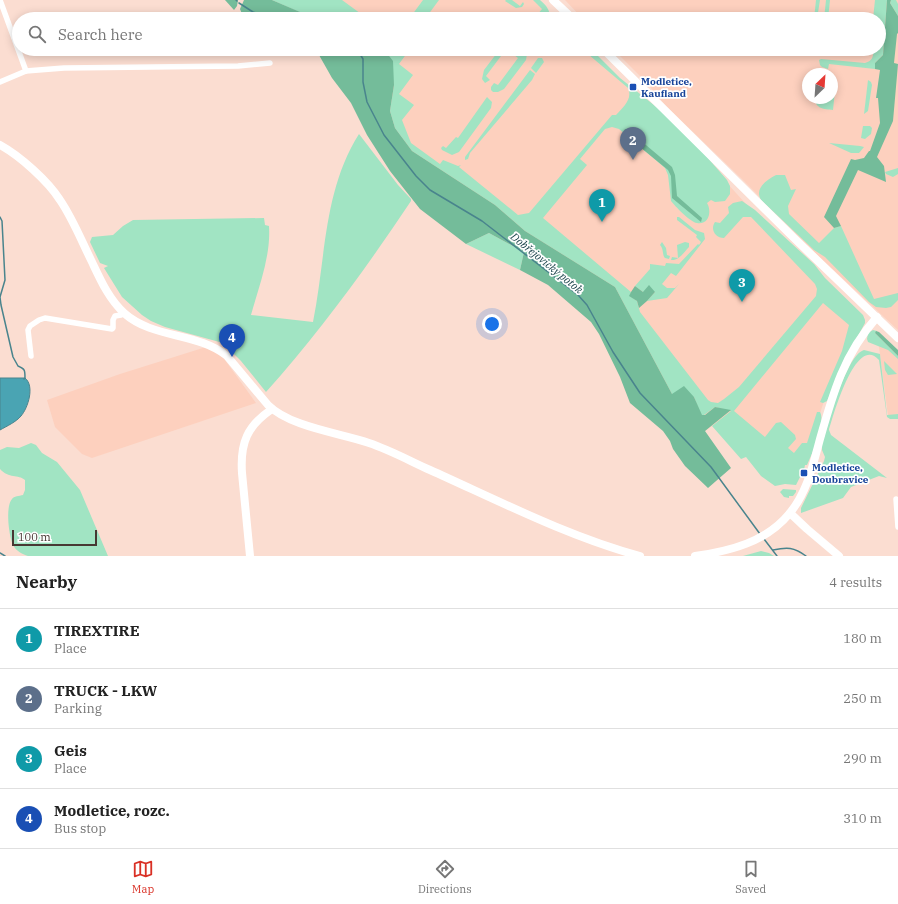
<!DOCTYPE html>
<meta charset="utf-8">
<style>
:root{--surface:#fff;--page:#f2f2f2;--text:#222;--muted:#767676;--line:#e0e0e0;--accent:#d93025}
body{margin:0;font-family:"IBM Plex Serif",serif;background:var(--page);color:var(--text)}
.compass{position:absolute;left:802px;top:68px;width:36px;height:36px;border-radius:50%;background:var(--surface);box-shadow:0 2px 10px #0003;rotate:25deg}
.scale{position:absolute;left:12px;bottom:10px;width:85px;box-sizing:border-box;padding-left:4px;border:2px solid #473833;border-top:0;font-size:11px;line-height:14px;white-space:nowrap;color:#473833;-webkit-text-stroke:3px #fff;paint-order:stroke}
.you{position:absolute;left:492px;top:324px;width:14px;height:14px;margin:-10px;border:3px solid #fff;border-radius:50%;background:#1a73e8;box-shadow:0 0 0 6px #1a73e833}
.badge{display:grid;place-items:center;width:26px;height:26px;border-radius:50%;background:var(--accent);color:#fff;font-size:13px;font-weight:700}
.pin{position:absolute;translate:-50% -33px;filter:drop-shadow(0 1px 2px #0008)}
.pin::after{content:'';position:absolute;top:21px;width:14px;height:12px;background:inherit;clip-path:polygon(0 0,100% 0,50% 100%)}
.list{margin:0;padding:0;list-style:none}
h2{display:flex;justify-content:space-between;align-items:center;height:52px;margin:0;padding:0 16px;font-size:17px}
h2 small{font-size:13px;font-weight:400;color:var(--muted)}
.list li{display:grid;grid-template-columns:26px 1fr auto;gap:12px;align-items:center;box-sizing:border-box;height:60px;padding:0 16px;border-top:1px solid var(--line)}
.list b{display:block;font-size:15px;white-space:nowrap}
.list p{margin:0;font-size:13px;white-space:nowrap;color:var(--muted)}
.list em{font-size:13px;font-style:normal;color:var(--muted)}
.icon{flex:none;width:22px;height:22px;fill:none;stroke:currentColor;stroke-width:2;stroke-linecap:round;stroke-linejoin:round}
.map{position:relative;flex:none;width:898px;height:556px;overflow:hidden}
.search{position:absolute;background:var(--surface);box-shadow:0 2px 10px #0003;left:12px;right:12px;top:12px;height:44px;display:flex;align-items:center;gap:10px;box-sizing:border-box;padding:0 14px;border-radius:22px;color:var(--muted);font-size:15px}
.sheet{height:292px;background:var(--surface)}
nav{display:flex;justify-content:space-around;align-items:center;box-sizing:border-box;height:56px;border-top:1px solid var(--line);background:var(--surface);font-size:11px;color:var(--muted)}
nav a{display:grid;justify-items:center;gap:2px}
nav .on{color:var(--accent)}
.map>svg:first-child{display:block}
.built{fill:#fdd0be;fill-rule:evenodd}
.green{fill:#a1e4c3}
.forest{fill:#74bc9a}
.water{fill:#4aa4b3;stroke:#49848d}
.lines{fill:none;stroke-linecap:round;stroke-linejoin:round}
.stream{stroke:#49848d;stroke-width:1.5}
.street{stroke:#fff;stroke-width:5.5}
.secondary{stroke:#fff;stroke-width:8}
.transit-dot{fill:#1a4fb4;stroke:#fff;stroke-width:1.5}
.labels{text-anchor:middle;stroke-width:3.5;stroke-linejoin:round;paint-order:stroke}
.transit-label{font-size:10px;font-weight:bold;fill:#164399;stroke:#fff;text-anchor:start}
.water-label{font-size:11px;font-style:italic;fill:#153f46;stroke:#fff}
</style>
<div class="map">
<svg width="898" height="556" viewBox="0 0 898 556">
<rect width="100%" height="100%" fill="#fbddd1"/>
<g class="built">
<path d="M 288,0 L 537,0 L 545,8 L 546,19 L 328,19 Z"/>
<path d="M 565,0 L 898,0 L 898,330 L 813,251 L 744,181 L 666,106 L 645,81 L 613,49 L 879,49 L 879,19 L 583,19 ZM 808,74 L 832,74 L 832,98 L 808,98 Z"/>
<path d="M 380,49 L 587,49 L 726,182 L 857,326 L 826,395 L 807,453 L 788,480 L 730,413 L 698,436 L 611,296 L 405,148 Z"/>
<path d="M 875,333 L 898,356 L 898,414 L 888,416 L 879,347 Z"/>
<path d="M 206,347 L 222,356 L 256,403 L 92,458 L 82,454 L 55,427 L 47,400 L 120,374 Z"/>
</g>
<g class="green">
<path d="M 272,0 L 342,0 L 368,19 L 311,19 L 306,15 Z"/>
<path d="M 423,0 L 439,0 L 425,19 L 409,19 Z"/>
<path d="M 506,0 L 512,0 L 520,6 L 523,2 L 524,4 L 522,7 L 516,8 L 505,1 Z"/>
<path d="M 533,0 L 540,0 C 547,6 550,10 550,19 L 522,19 C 525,15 528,13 533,12 L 537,15 L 542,9 Z"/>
<path d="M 816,0 L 820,0 L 817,19 L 814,19 Z"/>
<path d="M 826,0 L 830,0 L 828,19 L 824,19 Z"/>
<path d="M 875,0 L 887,0 L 883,55 L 875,63 L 875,69 L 829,64 L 828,69 L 822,67 L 820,65 L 819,60 L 821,59 L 865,63 C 873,61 873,56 874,49 L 879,49 L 879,19 L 873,19 Z"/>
<path d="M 891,0 L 896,0 L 898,4 L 898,16 L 890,3 Z"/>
<path d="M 381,49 L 410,49 L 399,64 L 413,75 L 399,94 L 414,105 L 402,120 L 411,143 L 440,164 L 443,160 L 458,166 L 461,165 L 459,167 L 518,215 L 529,213 L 612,115 L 616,115 C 623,107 633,99 628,88 L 582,49 L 591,49 L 620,78 L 664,113 L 700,149 L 727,180 L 730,186 L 730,194 L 725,201 L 715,202 L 711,200 L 707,203 C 712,211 709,225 697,223 C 690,222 675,206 671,201 L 668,175 L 665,168 L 619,129 L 612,127 L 605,129 L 580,159 L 587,165 L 543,218 L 631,292 L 630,296 L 637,301 L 640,312 L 708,400 L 711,402 L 718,403 L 724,399 L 739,387 L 816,296 L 817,289 L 815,284 L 751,217 L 743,217 L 724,238 C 715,238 710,229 715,222 L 720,223 L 729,213 L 728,207 L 733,203 L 742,201 L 755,210 L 814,264 L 825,278 L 863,315 L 865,320 L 865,323 L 847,356 L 827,401 L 823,403 L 820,402 L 842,351 L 849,325 L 823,303 L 734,411 L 765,437 L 776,423 L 781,422 L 795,435 L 796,439 L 788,448 L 794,453 L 802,443 L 807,443 L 817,412 L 820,412 C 826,423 812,454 807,465 L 805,465 L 804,470 L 802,469 L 801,473 L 802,473 L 796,485 L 785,484 L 775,486 L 761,476 L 746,457 L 741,459 L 712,426 L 731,411 L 715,407 L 704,415 L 701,415 L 694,397 L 672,394 L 615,287 L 525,231 L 495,205 L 412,151 L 395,128 L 390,111 L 394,85 L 386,52 Z"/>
<path d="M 500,49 L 504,49 L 503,51 L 504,52 L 486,76 L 490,80 L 485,83 L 482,79 L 484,70 Z"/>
<path d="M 521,50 L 524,51 L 527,54 L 526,60 L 504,89 L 498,92 L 493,92 L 491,90 L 491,87 L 494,83 L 498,85 L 518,58 L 514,55 L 517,52 Z"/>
<path d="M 538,58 L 542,58 L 544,62 L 536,73 L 531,68 Z"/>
<path d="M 530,70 L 535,74 L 532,80 L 470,153 L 468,159 L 465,160 L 465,157 Z"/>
<path d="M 832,80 L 836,81 L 833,110 C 824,109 815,109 815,98 L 832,98 Z"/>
<path d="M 868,80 L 871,82 L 872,85 L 868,111 L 864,114 Z"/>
<path d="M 487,97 L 492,102 L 491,108 L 459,152 L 452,155 L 442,150 L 441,148 L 443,146 L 446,148 L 456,137 L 458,138 Z"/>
<path d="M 863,126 L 870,126 L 872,128 L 871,134 L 865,139 L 861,138 Z"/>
<path d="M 359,134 L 398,185 L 411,199 L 411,201 C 367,267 319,333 266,392 L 241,361 L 223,343 L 165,327 L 151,321 L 142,315 L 122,297 L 104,268 L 108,266 L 100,263 L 90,242 L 92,237 L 113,235 L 123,226 L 133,220 L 264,218 L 265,225 L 269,226 C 271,256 259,286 251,315 L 313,322 C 326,258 323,191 359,134 Z"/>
<path d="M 829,143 L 860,146 L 864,147 L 859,153 L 851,153 Z"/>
<path d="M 898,168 L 898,174 L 893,177 L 886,174 L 885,172 Z"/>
<path d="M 776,175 L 785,175 L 791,190 L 796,189 L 788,206 L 789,214 L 819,243 L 834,228 L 841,226 L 874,299 L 898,293 L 898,300 L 891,307 L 886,308 L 876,307 L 869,302 L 825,257 L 814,250 L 761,200 C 754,188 767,180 776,175 Z"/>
<path d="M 677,217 L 679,217 L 695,230 L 704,233 L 705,239 L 676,276 L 671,273 L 662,284 L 667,288 L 675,288 L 679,284 L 667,298 L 647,301 L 655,292 L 643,292 L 635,286 L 650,269 L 650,264 L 665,266 L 666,263 L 679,264 L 698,244 L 699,245 L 701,242 L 696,237 L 697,235 L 677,220 Z"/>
<path d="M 489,233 L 524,252 L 520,270 L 466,244 Z"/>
<path d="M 662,242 L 666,248 L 667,255 L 670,256 L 669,259 L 665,258 C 662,255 664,249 660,245 Z"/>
<path d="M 685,242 L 689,243 L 689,247 C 684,252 679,261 671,260 L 672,257 L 678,258 L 677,245 Z"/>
<path d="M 873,330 L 877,331 L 875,333 L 898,356 L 898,359 L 888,350 L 868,342 L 867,339 L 868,333 Z"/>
<path d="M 864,350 L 880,354 L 887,415 L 898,414 L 898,419 L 890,419 L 887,417 L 879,360 C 856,333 833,416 829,430 L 831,435 L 887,478 L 879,476 L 851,487 L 843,498 L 801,513 L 801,515 L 801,508 L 824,461 L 825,457 L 822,450 L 822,444 C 827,426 846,355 864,350 Z"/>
<path d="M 884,361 L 897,374 L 888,375 L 885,370 Z"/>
<path d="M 31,443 L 36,445 L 42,453 L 57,462 L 80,490 L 108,556 L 28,556 C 22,554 16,551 13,545 C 9,536 5,507 12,499 C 14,496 19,496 23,495 L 25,490 L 25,480 C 18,474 9,479 0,469 L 0,450 L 7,447 L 19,448 Z"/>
<path d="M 783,489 L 796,490 L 796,492 L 793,496 L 789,496 L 789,498 L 784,497 L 780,492 Z"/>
<path d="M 761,551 L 769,553 L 774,556 L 743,556 Z"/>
</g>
<g class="forest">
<path d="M 225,0 L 238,0 L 237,6 L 234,10 Z"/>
<path d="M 244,0 L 272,0 L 307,15 L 311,19 L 248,19 L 242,14 L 240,9 Z"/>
<path d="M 887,0 L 891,0 L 890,3 L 898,16 L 898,33 L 897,34 L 894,63 L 898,64 L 893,121 L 877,157 L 884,166 L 886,182 L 858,170 L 836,216 L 841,226 L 834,228 L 824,217 L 851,159 L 855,160 L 864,158 L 869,151 L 870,151 L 880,123 L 878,98 L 876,98 L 880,70 L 875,69 L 875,63 L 883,55 Z"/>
<path d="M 312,49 L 381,49 L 386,52 L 393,61 L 394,85 L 390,111 L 395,128 L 412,151 L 495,205 L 525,231 L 615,287 L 672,394 L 684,386 L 694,397 L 702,415 L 705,415 L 715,407 L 731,410 L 705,431 L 731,468 L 708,488 L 685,466 L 673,449 L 670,441 L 663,431 L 630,403 L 620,377 L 599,334 L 591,322 L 548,285 L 520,270 L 524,252 L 489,233 L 466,244 L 420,209 L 390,171 L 367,135 L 351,103 L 332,78 L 319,55 Z"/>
<path d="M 625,129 L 627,129 L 672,167 L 675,175 L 677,196 L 702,218 L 701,222 L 672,198 L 671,176 L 668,170 L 623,133 Z"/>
<path d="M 649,285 L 655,292 L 647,301 L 639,308 L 637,301 L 629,296 L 631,292 L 635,286 L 643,292 Z"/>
<path d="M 876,331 L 879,332 L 898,350 L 898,356 L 875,333 Z"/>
</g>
<path class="water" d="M 0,378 L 25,378 C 35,386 28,408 21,416 C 16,422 7,426 0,430 Z"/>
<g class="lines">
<g class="stream">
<path d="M 236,0 L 237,1"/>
<path d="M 239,3 L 253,12 L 275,19"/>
<path d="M 357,49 L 363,59 L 363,82 L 367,102 L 384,135 L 416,176 L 430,190 L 482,221 L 578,295 L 587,305 L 613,352 L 640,393 L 711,467 L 760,534"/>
<path d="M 0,217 L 2,221 L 5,280 L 0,297 L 1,305 L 13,357 L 18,366 C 25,369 25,370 25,378 L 24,379"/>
<path d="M 764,539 L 777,556"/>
<path d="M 773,550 C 787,547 794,547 806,556"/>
<path d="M 0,553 L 5,556"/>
</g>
<g class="street">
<path d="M 0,0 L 26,71"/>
<path d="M 0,82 L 26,71 L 64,68 L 238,66 L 270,63"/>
<path d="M 31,356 L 28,330 L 30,326 L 39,320 L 45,318 L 112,329 L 113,328 L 113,320 L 115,316 L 121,315 L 124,312"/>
<path d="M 896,499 L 898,527"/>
</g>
<g class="secondary">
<path d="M 553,0 L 573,19"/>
<path d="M 603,49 L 794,238 L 898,338"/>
<path d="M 0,145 C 20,156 48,181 60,200 C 73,219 82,242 92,262 C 101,281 109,299 124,313 C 153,339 197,332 227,356 L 268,405 C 290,427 340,433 369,443 C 390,450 410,461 430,470 C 497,500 569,537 640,556"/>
<path d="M 790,513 L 807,529 L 839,556"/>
<path d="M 250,556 L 242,473 C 240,443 247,426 272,409"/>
<path d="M 695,556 C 730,551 766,542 789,514 C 807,493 813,465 820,439 C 833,393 844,354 877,317"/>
</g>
</g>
<g class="transit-dot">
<rect x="629" y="83" width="8" height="8" rx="2"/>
<rect x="800" y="469" width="8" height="8" rx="2"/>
</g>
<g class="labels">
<g class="transit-label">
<text x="641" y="85">Modletice,<tspan x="641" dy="12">Kaufland</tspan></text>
<text x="812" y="471">Modletice,<tspan x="812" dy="12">Doubravice</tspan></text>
</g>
<g class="water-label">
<text transform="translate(547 263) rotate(39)" y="4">Dobřejovický potok</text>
</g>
</g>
</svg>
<svg class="compass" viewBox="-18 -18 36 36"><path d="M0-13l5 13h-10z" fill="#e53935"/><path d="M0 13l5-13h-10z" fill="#767676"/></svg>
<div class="scale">100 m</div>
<div class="you"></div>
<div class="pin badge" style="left:602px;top:222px;background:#0f9aa8">1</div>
<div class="pin badge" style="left:633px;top:160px;background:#5c6f8a">2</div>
<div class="pin badge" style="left:742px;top:302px;background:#0f9aa8">3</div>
<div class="pin badge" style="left:232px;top:357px;background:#1a4fb4">4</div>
<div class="search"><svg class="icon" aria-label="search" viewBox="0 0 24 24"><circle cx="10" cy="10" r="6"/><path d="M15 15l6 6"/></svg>Search here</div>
</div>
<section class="sheet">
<h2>Nearby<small>4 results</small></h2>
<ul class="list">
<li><span class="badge" style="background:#0f9aa8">1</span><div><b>TIREXTIRE</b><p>Place</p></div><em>180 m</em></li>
<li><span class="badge" style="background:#5c6f8a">2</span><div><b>TRUCK - LKW</b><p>Parking</p></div><em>250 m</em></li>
<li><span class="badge" style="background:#0f9aa8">3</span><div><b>Geis</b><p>Place</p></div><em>290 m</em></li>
<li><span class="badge" style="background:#1a4fb4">4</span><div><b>Modletice, rozc.</b><p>Bus stop</p></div><em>310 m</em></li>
</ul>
</section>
<nav>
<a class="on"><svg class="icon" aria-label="map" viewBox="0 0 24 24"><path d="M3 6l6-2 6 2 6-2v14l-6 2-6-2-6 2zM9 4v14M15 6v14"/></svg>Map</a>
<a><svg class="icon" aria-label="directions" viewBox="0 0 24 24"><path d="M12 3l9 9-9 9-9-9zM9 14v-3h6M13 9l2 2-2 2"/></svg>Directions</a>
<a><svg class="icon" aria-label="saved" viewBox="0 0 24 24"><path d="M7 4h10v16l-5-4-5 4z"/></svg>Saved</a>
</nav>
